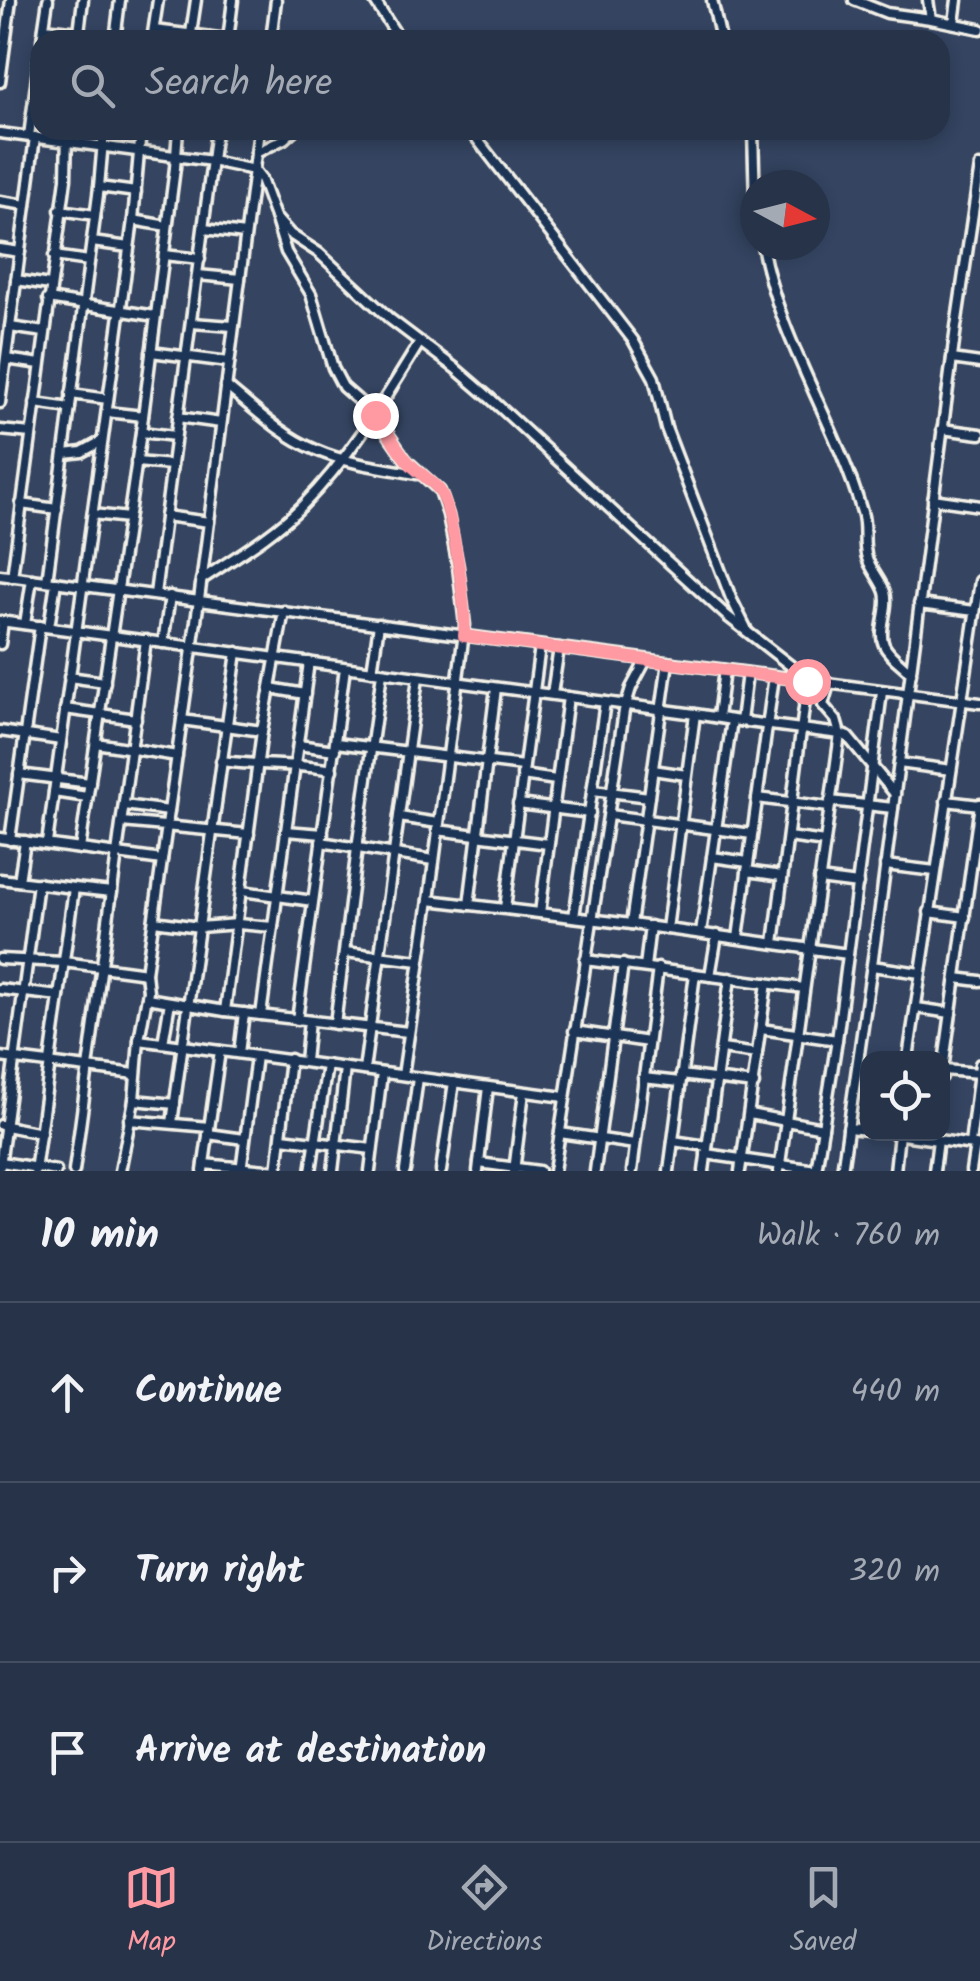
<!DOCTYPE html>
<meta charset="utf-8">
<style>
:root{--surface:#273349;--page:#2f3b50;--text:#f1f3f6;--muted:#a4aab4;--line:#434e61;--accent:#ff9aa2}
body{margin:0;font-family:Kalam,sans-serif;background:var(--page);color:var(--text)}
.controls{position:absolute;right:30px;bottom:30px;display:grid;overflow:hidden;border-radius:20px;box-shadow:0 5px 15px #0003}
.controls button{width:90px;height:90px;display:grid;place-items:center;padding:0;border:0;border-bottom:2px solid var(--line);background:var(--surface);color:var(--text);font:50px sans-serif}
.compass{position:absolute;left:740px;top:170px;width:90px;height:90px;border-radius:50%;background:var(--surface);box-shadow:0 5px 15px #0003;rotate:97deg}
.stop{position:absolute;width:30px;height:30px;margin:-22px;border:8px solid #ff9aa2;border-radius:50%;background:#fff}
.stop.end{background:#ff9aa2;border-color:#fff;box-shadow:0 2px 10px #0008}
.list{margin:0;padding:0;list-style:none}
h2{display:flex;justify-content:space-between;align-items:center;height:130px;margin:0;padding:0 40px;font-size:42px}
h2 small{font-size:32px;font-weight:400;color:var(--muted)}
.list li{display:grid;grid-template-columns:65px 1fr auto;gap:30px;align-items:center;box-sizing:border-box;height:180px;padding:0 40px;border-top:2px solid var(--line)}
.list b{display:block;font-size:38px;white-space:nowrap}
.list em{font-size:32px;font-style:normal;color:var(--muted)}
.icon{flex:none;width:55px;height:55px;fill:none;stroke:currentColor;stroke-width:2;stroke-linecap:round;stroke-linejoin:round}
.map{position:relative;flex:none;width:980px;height:1171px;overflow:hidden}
.search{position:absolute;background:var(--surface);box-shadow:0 5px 15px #0003;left:30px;right:30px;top:30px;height:110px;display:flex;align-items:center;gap:25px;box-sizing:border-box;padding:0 35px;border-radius:30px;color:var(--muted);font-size:38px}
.sheet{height:670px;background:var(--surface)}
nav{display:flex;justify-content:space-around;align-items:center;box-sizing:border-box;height:140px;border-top:2px solid var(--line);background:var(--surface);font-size:28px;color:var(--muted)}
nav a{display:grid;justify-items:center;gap:5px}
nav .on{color:var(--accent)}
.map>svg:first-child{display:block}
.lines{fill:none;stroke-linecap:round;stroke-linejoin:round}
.minor-casing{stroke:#f4f1e8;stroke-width:15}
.minor{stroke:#1d3557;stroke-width:8}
.route{stroke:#ff9aa2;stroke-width:12}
</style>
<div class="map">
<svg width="980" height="1171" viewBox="0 0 980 1171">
<rect width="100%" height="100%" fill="#344461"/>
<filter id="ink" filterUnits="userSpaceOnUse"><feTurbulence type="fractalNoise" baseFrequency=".01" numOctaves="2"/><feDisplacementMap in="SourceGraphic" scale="20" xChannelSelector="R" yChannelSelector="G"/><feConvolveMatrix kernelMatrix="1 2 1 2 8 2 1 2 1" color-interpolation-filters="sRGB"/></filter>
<g filter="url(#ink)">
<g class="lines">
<g class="minor-casing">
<g id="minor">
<path d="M 374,0 L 400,40"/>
<path d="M 712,0 L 721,40"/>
<path d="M 854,0 L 887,13 L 931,19"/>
<path d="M 928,0 L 931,19 L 980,29"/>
<path d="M 954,23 L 957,0"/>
<path d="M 44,28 L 79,32"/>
<path d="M 154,30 L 228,39"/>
<path d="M 42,40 L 48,0"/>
<path d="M 78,40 L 83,0"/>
<path d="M 115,40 L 120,0"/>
<path d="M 152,40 L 158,0"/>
<path d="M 190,40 L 196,0"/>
<path d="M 228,40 L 233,0"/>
<path d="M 271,40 L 276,0"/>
<path d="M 0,82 L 11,0"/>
<path d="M 470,130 L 633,340 L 654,378 L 666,428 L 731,598 L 746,628"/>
<path d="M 753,130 L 755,204"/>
<path d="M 0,133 L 212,161 L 254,170 L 261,179 L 275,217 L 290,234 L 319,253 L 390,319 L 455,368 L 491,399 L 727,616 L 805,677 L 807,684 L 774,943"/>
<path d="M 29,136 L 40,54"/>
<path d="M 256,153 L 284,139 L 294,130"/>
<path d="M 99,187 L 136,192"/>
<path d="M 0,201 L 26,205"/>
<path d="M 60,210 L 95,215"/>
<path d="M 133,220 L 167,226"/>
<path d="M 276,220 L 286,252 L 311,294 L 333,368 L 343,387 L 375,415 L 406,460 L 440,491 L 448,515 L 458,567 L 465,625 L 429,900 L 403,1075"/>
<path d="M 204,229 L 245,234"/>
<path d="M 92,242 L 129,247"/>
<path d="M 762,245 C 779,340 835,420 862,512 C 867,527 862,543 867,558 C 871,570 881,580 885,592 C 890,609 877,630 884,645 C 889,656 903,665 911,673"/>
<path d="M 0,249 L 20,252"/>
<path d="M 164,255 L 200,259"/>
<path d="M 54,256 L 89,261"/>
<path d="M 198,275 L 240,279"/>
<path d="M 16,280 L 50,285"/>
<path d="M 48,299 L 155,316"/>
<path d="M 192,323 L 233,326"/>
<path d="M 10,327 L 44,332"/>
<path d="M 151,352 L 229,362"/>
<path d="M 6,359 L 40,364"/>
<path d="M 952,359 L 980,363"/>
<path d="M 226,386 C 254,409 282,436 316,450 C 348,464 384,468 417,474"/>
<path d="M 71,394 L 108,399"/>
<path d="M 0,403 L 35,137"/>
<path d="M 35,403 L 70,408"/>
<path d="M 107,412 L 143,416"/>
<path d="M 178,417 L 221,423"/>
<path d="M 942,429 L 980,434"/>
<path d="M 0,430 L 31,433"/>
<path d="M 141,432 L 175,436"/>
<path d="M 65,454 L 82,452 L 102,441"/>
<path d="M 136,462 L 172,465"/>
<path d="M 933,499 L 980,506"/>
<path d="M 21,504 L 57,509"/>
<path d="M 93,514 L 128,518"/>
<path d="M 165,516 L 209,522"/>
<path d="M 0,575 L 980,703"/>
<path d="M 12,577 L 66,179 L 67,130"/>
<path d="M 201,580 C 235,557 273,535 302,506 C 349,459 385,399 420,342"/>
<path d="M 47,581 L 99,187 L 104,130"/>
<path d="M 155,594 L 216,130"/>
<path d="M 919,604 L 975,611"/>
<path d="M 0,621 L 695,714 L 667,929"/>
<path d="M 25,624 L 32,579"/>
<path d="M 49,627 L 56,582"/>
<path d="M 163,643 L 170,596"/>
<path d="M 0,644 L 3,622"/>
<path d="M 372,671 L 379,624"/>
<path d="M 69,677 L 105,682"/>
<path d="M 829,684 L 823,705 L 836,720 L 840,734 L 848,737 L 895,794"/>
<path d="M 270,688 L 305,694"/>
<path d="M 552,694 L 559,648"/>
<path d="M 65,709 L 136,719"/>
<path d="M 695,714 L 732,720 L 701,933"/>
<path d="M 718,717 L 724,670"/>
<path d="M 182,720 L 262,731"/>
<path d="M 732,720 L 840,734 L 779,1171"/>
<path d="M 741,721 L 747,673"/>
<path d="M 0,731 L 61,740"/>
<path d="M 96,743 L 177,756"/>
<path d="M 336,743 L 523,766"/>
<path d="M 298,745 L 335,750"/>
<path d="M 221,761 C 259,766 296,763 332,770"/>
<path d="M 899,763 L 951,770"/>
<path d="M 653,770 L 686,775"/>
<path d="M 19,774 L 90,783"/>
<path d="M 522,775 L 556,780"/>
<path d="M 593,790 L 649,797"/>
<path d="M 54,792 L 87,797"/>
<path d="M 757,798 L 829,807"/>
<path d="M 830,801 L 893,808"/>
<path d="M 946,801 L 980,805"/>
<path d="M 518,804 L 590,813"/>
<path d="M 124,805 L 169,811"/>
<path d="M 609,815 L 752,834"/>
<path d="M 399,817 L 438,823"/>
<path d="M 122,822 L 249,834"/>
<path d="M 437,830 L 548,844"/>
<path d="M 286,831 L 323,834"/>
<path d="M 788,837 L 825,842"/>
<path d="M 0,838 L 162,860"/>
<path d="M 10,840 L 40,626"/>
<path d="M 321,842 L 433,860"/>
<path d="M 47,843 L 133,220 L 141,130"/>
<path d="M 80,849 L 141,432 L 175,168 L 178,130"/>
<path d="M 712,857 L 748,862"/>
<path d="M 885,865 L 935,871"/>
<path d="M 747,871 L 782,876"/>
<path d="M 0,879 L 74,888"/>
<path d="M 819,879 L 858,884"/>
<path d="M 19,881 L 25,841"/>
<path d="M 242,891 L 313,901"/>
<path d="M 429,900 L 631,924 L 848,954"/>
<path d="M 469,905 L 496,688"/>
<path d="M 505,908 L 540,646"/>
<path d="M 929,912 L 965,917"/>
<path d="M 540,913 L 568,697"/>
<path d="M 574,917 L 605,702"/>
<path d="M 154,921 L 199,927 L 238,924 L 273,927"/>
<path d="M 631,924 L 668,662"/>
<path d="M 738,938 L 774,676"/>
<path d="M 345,952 L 419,961"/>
<path d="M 0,959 L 64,962 L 146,973"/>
<path d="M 585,960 L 804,988"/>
<path d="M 872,966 L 920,973"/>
<path d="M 645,967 L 650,926"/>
<path d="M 710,976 L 717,935"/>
<path d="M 956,978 L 980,981"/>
<path d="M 0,989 L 59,996"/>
<path d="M 147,998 L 225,1011 L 408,1032"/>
<path d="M 917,1008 L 951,1013"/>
<path d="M 225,1011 L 262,731 L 284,611"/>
<path d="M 261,1015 L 309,662"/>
<path d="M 297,1020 L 345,668"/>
<path d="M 335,1024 L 357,848 L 382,673"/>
<path d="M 761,1029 L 837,1040"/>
<path d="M 574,1031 L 648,1042"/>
<path d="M 139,1040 L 564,1097"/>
<path d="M 163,1043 L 170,1002"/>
<path d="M 722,1049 L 757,1054"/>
<path d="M 239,1053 L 244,1013"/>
<path d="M 0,1057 L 135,1074"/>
<path d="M 908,1058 L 980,581"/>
<path d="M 305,1061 L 309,1021"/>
<path d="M 364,1070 L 418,678"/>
<path d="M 944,1070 L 979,1073"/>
<path d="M 681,1075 L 754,1084"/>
<path d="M 942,1077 L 980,804"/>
<path d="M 643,1078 L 680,1082"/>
<path d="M 134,1100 L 175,1104"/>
<path d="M 749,1114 L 823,1128"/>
<path d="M 129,1120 L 209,1127"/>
<path d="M 172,1123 L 237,652"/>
<path d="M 1,1125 L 41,1133"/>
<path d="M 848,1128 L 868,1130"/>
<path d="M 560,1133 L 635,1144"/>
<path d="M 208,1134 L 244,1139"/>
<path d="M 895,1134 L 980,1146"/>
<path d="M 282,1138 L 372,1149"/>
<path d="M 673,1141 L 707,1146"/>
<path d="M 970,1144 L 980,1064"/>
<path d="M 706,1154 L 816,1170"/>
<path d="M 1,1162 L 56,1171"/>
<path d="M 479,1163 L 539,1171"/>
<path d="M 204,1164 L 277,1171"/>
<path d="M 0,1166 L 38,883"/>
<path d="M 35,1171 L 74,888 L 112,892"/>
<path d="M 74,1171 L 146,640"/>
<path d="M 120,1171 L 134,1100 L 139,1040 L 148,991 L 146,973 L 199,600 L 259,130"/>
<path d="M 203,1171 L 220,1051"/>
<path d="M 241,1171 L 256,1056"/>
<path d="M 277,1171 L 290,1059"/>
<path d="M 311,1171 L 327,1065"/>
<path d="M 333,1171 L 345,1068"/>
<path d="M 370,1171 L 382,1073"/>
<path d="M 405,1171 L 418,1078"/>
<path d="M 441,1171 L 454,1082"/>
<path d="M 478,1171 L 488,1087"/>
<path d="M 514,1171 L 524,1092"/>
<path d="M 554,1171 L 624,711 L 631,688 L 646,660"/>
<path d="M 595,1171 L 623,964"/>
<path d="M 632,1171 L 658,968"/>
<path d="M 669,1171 L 695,974"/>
<path d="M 704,1171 L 730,978"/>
<path d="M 740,1171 L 767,983"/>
<path d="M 816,1171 L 837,1040 L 882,692"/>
<path d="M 842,1171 L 878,923 L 956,327 L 980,166"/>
<path d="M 895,1171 L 899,1134"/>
<path d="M 934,1171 L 938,1140"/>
<path d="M 971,1171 L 975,1145"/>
</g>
</g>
<use href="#minor" class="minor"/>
</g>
</g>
<g class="lines" filter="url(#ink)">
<path class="route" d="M 375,415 C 388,431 397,450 411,465 C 420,474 433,481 440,491 C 453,511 467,611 464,636 L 807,681"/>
</g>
</svg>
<div class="controls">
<button><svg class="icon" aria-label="locate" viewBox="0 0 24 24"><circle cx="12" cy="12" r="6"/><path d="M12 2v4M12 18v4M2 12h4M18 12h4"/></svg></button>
</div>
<svg class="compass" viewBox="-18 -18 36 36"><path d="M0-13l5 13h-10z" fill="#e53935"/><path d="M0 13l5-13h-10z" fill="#a4aab4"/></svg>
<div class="stop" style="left:807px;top:681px"></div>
<div class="stop end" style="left:375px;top:415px"></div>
<div class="search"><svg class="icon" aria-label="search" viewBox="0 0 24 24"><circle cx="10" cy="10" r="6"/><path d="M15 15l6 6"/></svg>Search here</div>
</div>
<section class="sheet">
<h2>10 min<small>Walk · 760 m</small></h2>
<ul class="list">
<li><svg class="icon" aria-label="ahead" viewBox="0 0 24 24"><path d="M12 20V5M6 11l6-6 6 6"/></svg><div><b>Continue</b></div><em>440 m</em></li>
<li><svg class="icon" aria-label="right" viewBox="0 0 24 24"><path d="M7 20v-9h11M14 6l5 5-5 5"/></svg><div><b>Turn right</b></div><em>320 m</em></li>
<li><svg class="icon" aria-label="arrive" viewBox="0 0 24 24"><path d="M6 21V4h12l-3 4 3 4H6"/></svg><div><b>Arrive at destination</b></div></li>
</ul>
</section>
<nav>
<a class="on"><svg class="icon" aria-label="map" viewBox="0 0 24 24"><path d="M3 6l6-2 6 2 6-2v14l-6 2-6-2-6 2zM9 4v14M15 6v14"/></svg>Map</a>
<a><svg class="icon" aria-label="directions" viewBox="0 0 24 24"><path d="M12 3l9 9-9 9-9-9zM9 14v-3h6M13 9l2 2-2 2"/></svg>Directions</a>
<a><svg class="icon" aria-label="saved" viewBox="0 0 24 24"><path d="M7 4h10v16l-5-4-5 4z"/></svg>Saved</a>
</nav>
